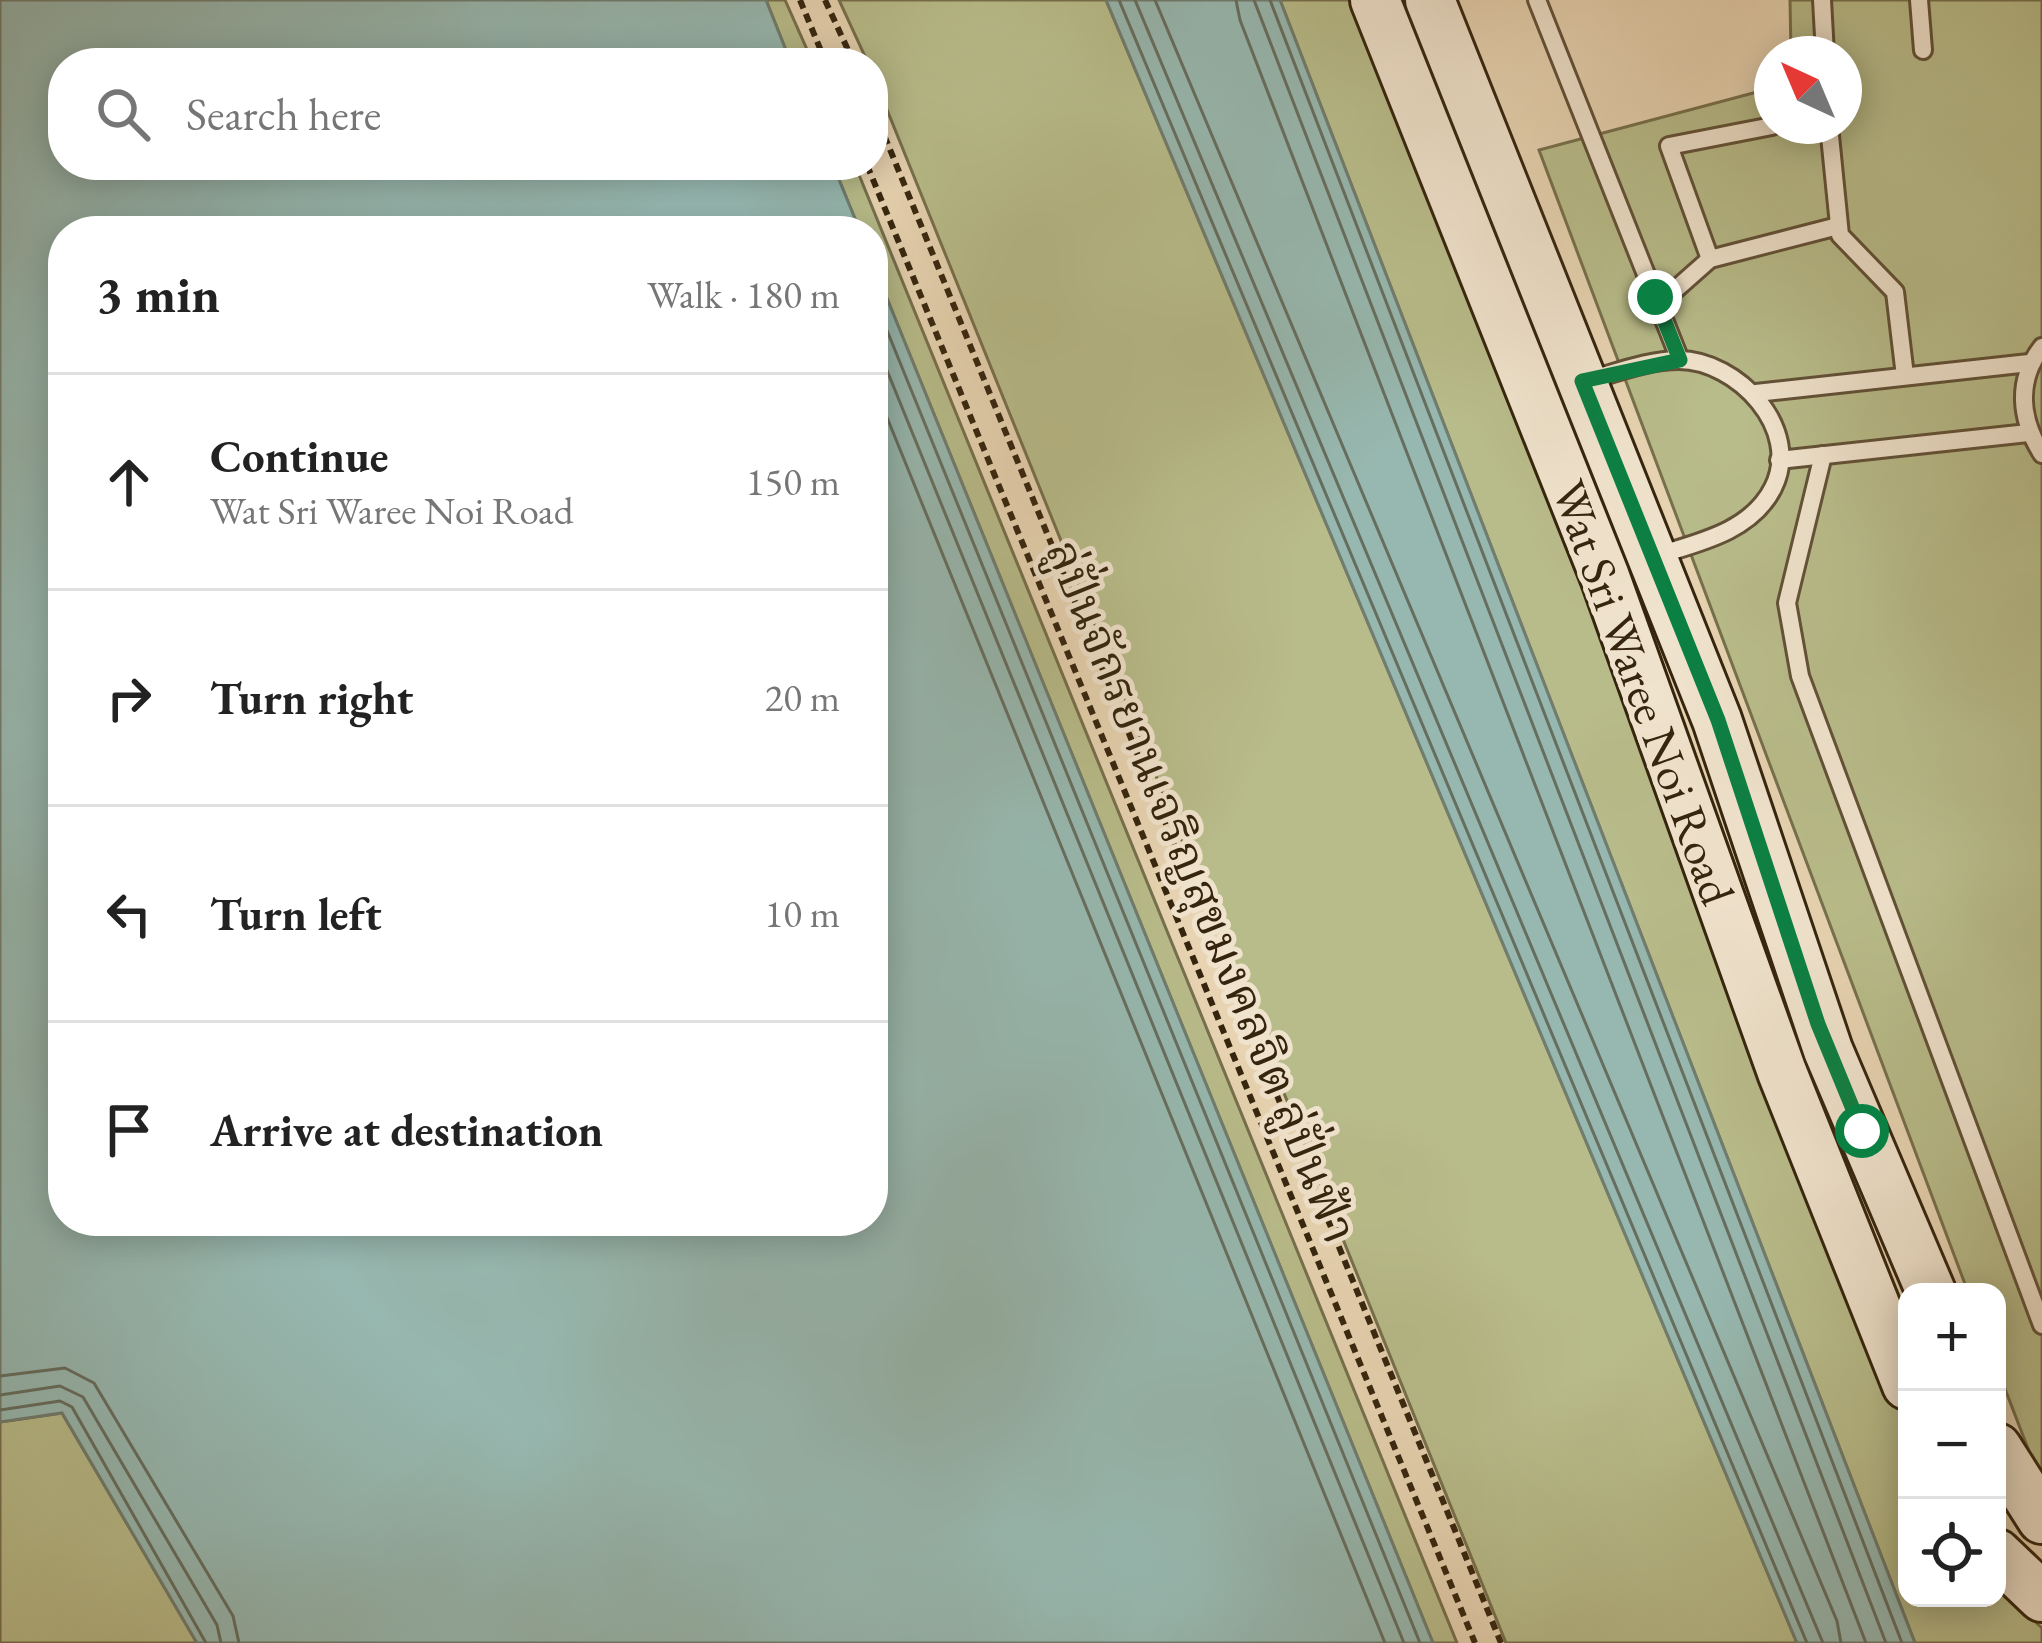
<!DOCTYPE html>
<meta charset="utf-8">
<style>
:root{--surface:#fff;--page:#f2f2f2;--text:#222;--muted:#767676;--line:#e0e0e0}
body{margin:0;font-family:"EB Garamond","Noto Serif Thai",serif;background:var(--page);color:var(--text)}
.controls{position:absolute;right:36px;bottom:36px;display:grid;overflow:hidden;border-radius:24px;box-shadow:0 6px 30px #0003}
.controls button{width:108px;height:108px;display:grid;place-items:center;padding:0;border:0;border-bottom:3px solid var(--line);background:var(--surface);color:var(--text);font:60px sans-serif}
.compass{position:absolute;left:1754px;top:36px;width:108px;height:108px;border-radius:50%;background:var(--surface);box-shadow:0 6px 30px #0003;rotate:316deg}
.stop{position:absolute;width:36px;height:36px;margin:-27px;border:9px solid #0b8043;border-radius:50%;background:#fff}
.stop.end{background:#0b8043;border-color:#fff;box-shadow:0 3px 12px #0008}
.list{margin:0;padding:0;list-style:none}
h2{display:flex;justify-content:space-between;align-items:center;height:156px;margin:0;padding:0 48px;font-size:51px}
h2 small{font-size:39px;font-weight:400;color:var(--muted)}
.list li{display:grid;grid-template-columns:78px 1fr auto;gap:36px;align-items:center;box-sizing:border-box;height:216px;padding:0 48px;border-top:3px solid var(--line)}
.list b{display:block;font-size:45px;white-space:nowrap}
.list p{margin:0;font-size:39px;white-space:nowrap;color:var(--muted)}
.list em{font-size:39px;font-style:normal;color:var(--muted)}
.icon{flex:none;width:66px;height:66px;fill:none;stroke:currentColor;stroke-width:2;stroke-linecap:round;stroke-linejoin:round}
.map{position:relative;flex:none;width:2042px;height:1643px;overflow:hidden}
.search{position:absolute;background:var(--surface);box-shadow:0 6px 30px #0003;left:48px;top:48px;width:840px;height:132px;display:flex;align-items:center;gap:30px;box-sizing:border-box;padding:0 42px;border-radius:48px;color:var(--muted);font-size:45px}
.panel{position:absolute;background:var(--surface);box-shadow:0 6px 30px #0003;left:48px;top:216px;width:840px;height:1020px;border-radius:48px}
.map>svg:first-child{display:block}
.green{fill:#b8bc8a;stroke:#76704c;stroke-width:3}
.water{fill:#97b8b0;stroke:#707d6f;stroke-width:3}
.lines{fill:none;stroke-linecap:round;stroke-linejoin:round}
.shore{stroke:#666e5f;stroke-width:3}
.lane-casing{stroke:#625137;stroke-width:22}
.secondary-casing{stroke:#35250e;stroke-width:54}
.path{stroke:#35250e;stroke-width:6;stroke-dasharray:9 6;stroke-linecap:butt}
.lane{stroke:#f0e3cd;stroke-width:16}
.secondary{stroke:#f0e3cd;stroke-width:48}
.route{stroke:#0b8043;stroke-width:15}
.labels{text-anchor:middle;stroke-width:10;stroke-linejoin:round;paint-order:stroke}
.street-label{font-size:48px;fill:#35250e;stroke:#f0e3cd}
</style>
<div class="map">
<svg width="2042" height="1643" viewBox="0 0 2042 1643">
<rect width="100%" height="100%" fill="#e8d4b2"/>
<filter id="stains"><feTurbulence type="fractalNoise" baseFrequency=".00167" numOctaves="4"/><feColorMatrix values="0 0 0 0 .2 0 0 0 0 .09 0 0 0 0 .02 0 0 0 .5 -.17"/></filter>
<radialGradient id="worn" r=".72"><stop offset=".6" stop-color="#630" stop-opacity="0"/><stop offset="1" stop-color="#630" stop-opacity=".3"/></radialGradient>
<g class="green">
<path d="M 766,0 L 785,0 L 813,63 L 791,63 Z"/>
<path d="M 839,0 L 1106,0 L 1797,1643 L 1506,1643 L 873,75 L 873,63 L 868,63 Z"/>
<path d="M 1280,0 L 1365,0 L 1907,1407 L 1907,1598 L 1997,1598 L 1997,1586 L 2042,1628 L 2042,1643 L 1915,1643 Z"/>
<path d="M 1790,0 L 2042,0 L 2042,1485 L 1997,1368 L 1997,1292 L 1968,1292 L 1539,150 L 1772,88 L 1772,126 L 1844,126 L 1844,54 L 1791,54 Z"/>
<path d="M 833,165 L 855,165 L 1457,1643 L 1433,1643 L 873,264 L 873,231 L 860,231 Z"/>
<path d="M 62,1413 L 197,1643 L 0,1643 L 0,1422 Z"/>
</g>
<g class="water">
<path d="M 0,0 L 766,0 L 791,63 L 63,63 L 63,165 L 833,165 L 860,231 L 63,231 L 63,1221 L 873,1221 L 873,264 L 1433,1643 L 197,1643 L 62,1413 L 0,1422 Z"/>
<path d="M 1106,0 L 1280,0 L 1915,1643 L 1797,1643 Z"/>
</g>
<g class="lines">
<g class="shore">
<path d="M 1119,0 L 1807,1643"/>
<path d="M 1135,0 L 1823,1643"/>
<path d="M 1155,0 L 1837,1621 L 1841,1643"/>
<path d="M 1236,0 L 1240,20 L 1866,1643"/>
<path d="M 1254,0 L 1886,1643"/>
<path d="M 1270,0 L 1902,1643"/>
<path d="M 873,296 L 1420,1643"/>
<path d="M 873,336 L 1404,1643"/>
<path d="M 873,383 L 1385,1643"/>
<path d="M 0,1376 L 65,1368 L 94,1383 L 233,1616 L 239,1643"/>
<path d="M 0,1395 L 60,1386 L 83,1397 L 217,1625 L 221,1643"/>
<path d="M 0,1410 L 60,1401 L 72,1407 L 206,1643"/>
</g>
<g class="lane-casing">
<g id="lane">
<path d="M 1537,0 L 1680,360"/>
<path d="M 1822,0 L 1825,54"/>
<path d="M 1919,0 L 1923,50"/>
<path d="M 1829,126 L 1840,235 L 1895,292 L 1905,376"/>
<path d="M 1710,259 L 1669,146 L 1772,126"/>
<path d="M 1658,305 L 1710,259 L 1838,226"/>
<path d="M 2042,347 C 2016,381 2020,419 2042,454"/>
<path d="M 1589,380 C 1618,372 1649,360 1679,360 C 1737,360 1803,429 1773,488 C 1751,532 1697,543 1655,556"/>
<path d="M 1756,393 L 2029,363"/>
<path d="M 1823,455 L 1787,603 L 1800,676 L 2042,1325"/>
<path d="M 1779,460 L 2028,433"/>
</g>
</g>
<g class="secondary-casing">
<g id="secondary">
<path d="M 1375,0 L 1605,577 L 1782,1072 L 1907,1385"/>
<path d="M 1430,0 L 1717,720 L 1828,1050 L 1931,1292"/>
<path d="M 1997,1448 L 2042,1519"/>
<path d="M 1997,1554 L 2042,1597"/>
</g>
</g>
<g class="path">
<path d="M 800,0 L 826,63"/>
<path d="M 825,0 L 854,63"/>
<path d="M 873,108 L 1501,1643"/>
<path d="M 867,165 L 1475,1643"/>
</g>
<use href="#lane" class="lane"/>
<use href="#secondary" class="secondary"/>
</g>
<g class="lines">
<path class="route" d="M 1655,297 L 1680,360 L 1582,381 L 1718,720 L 1818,1024 L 1862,1131"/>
</g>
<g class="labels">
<g class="street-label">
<text transform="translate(1644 692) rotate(70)" y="17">Wat Sri Waree Noi Road</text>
<text transform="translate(1202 891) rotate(68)" y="17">ลู่ปั่นจักรยานเจริญสุขมงคลจิต ลู่ปั่นฟ้า</text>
</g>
</g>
<rect width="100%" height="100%" filter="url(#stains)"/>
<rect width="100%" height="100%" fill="url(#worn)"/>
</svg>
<div class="controls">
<button>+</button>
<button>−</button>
<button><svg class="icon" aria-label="locate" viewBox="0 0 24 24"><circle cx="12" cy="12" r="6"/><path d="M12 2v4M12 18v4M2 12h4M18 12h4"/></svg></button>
</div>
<svg class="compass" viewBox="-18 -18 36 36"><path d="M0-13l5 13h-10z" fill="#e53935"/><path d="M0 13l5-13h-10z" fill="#767676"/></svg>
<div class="stop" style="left:1862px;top:1131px"></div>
<div class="stop end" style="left:1655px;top:297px"></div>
<div class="search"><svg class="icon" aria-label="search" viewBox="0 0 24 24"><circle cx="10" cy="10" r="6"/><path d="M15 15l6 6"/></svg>Search here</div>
<section class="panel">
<h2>3 min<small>Walk · 180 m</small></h2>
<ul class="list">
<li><svg class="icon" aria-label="ahead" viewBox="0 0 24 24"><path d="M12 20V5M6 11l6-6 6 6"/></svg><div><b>Continue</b><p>Wat Sri Waree Noi Road</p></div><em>150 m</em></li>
<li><svg class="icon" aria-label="right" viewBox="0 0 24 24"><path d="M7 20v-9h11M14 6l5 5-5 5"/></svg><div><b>Turn right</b></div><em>20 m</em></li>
<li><svg class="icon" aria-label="left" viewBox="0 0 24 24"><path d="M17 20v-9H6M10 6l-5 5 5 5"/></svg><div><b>Turn left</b></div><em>10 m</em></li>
<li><svg class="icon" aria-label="arrive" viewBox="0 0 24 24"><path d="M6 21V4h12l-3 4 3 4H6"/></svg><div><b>Arrive at destination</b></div></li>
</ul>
</section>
</div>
